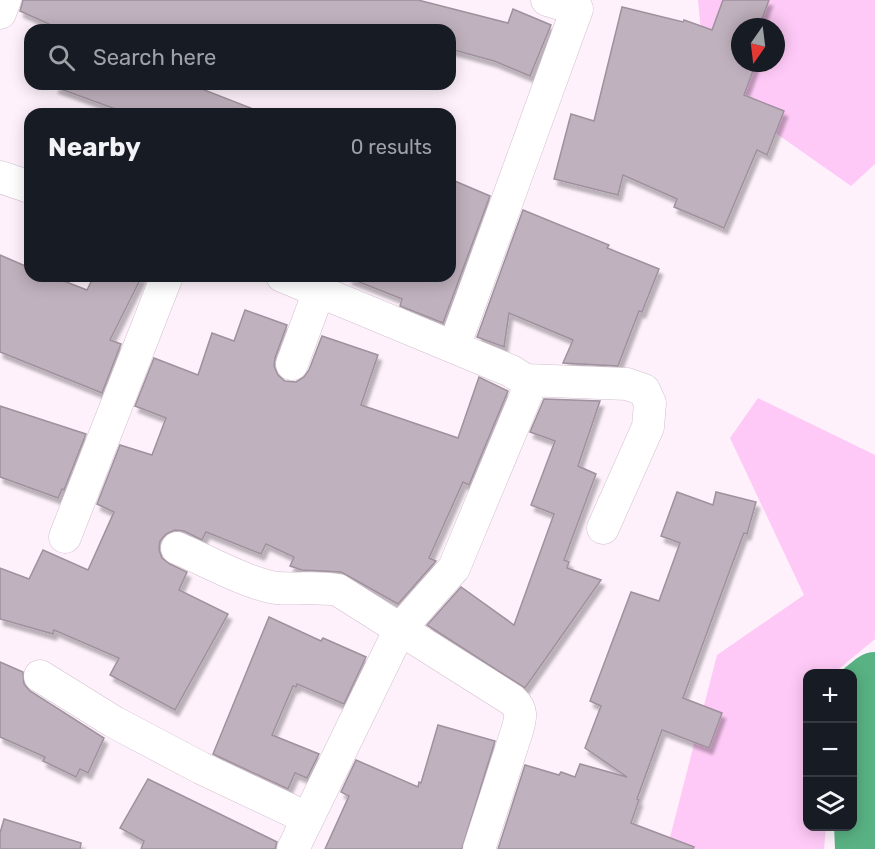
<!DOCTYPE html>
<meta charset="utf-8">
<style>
:root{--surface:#171b24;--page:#242831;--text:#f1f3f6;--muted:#9ea1a6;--line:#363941}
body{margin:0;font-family:Rubik,sans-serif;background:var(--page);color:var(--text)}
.controls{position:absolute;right:18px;bottom:18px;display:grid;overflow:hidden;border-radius:12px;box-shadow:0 3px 15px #0003}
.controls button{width:54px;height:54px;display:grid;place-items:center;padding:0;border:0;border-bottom:2px solid var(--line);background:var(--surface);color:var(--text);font:30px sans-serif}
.compass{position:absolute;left:731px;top:18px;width:54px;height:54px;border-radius:50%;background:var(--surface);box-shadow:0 3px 15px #0003;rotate:194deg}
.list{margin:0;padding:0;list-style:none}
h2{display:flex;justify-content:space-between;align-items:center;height:78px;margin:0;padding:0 24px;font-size:26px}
h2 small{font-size:20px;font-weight:400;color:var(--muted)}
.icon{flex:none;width:33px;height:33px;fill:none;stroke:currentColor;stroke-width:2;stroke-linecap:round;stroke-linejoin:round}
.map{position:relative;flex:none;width:875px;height:849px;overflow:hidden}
.search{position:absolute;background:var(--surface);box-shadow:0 3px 15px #0003;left:24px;top:24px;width:432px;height:66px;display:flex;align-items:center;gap:15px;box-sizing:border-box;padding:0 21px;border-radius:18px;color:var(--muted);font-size:22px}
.panel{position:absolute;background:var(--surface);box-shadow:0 3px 15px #0003;left:24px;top:108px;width:432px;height:174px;border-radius:18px}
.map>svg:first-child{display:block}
.green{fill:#fec9f6;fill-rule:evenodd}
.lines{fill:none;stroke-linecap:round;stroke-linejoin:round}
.river{stroke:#59b283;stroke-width:60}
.building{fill:#bfb1bd;stroke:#9f919d;stroke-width:1.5;filter:url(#shadow)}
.minor-casing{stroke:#d0c1cd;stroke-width:33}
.minor{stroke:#fff;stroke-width:32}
</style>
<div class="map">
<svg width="875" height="849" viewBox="0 0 875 849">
<defs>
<filter id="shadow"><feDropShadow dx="3.5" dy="6" stdDeviation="1.5" flood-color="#0004"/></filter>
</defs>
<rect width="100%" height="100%" fill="#fef1fb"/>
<g class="green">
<path d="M 698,0 L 875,0 L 875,164 L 851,186 L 706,84 ZM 740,27 L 776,27 L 776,63 L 740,63 Z"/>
<path d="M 758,398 L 875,455 L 875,639 L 834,673 L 808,674 L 808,826 L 826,827 L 824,849 L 667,849 L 717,655 L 804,595 L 730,438 Z"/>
</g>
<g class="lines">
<path class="river" d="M 865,849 L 859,695 L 875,682"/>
</g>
<g class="building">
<path d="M 23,0 L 418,0 L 508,23 L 513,9 L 551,25 L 530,76 L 494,61 L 450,49 L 450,30 L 62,30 L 20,11 Z"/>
<path d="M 723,0 L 769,0 L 759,27 L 740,27 L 740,63 L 756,63 L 744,95 L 784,111 L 767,155 L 757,150 L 724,228 L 674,207 L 677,199 L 623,175 L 618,195 L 554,179 L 571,114 L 594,121 L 622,7 L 683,22 L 684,20 L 712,30 Z"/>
<path d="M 56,84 L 189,84 L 261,112 L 261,114 L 129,114 L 55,87 Z"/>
<path d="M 450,179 L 490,196 L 443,323 L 400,306 L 402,299 L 349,278 L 349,276 L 450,276 Z"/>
<path d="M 523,210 L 609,245 L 607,248 L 659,269 L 642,312 L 639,311 L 618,366 L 563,363 L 573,340 L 509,313 L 504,347 L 477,337 Z"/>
<path d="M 0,255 L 30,268 L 30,276 L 51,276 L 87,290 L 94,276 L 142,276 L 110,340 L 121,344 L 102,393 L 0,352 Z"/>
<path d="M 245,310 L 287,325 L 275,358 L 274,366 L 278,375 L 285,381 L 296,382 L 304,377 L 309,370 L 322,336 L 378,355 L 361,405 L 458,438 L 479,377 L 508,391 L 469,485 L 463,482 L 429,558 L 436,561 L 398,604 L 341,572 L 302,570 L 290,566 L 294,557 L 266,544 L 261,554 L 206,532 L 202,540 L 184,531 L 175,530 L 166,534 L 160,541 L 159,550 L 162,558 L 170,564 L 187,572 L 179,590 L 228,614 L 175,710 L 110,675 L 119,658 L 54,630 L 53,634 L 0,619 L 0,568 L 29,579 L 43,550 L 88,570 L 114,512 L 97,504 L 120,445 L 152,455 L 166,418 L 135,406 L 154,358 L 198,375 L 212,333 L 234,341 Z"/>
<path d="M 544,399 L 600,401 L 578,466 L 596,474 L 564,560 L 569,562 L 567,568 L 601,580 L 525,688 L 427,625 L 461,587 L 514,625 L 554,514 L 531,505 L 555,441 L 530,432 Z"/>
<path d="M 0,406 L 86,434 L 64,490 L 62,489 L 58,498 L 0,477 Z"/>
<path d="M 677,492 L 713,505 L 716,492 L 756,502 L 747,534 L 744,533 L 730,570 L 683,698 L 722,713 L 709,748 L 662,730 L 637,799 L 639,800 L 631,823 L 694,847 L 693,849 L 498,849 L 525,765 L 559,775 L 561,772 L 575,777 L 580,764 L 627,777 L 585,748 L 601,706 L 590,701 L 631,592 L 659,601 L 680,543 L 661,536 Z"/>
<path d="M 269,617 L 321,641 L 323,638 L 366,657 L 344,704 L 297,684 L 296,687 L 293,686 L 272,735 L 319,754 L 307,778 L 295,773 L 288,789 L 213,754 Z"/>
<path d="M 0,662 L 23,672 L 24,684 L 30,691 L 104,738 L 88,773 L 80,769 L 76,777 L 43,761 L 45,757 L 0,737 Z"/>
<path d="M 438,725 L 495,741 L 462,849 L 325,849 L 349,796 L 341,792 L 356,760 L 418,787 L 419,782 L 421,783 Z"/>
<path d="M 148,779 L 277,842 L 275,849 L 141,849 L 144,841 L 120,828 Z"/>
<path d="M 4,819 L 81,843 L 80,849 L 0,849 L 0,833 Z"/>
</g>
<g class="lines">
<g class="minor-casing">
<g id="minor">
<path d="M 0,13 L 5,0"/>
<path d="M 0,177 L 30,187"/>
<path d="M 282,276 L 511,371 L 525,380 L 527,393 L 454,568 L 400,629 L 293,849"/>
<path d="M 454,347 L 577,9 L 547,0"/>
<path d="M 292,364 L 319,291"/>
<path d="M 525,380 L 627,384 L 644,390 L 650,403 L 648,427 L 603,528"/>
<path d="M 65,537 L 167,276"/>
<path d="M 177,548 C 203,559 250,585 277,588 C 299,590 315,586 338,590 L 512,700 C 523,710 521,717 517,731 L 479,849"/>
<path d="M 40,676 L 114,722 L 201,768 L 307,818"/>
</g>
</g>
<use href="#minor" class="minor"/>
</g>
</svg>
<div class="controls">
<button>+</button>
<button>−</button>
<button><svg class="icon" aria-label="layers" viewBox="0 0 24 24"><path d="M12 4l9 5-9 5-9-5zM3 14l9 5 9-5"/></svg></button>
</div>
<svg class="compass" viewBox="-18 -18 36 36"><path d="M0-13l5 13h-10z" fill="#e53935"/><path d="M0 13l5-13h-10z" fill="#9ea1a6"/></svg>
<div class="search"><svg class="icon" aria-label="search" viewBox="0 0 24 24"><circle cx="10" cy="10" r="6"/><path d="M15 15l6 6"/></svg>Search here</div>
<section class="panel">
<h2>Nearby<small>0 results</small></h2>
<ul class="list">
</ul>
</section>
</div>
